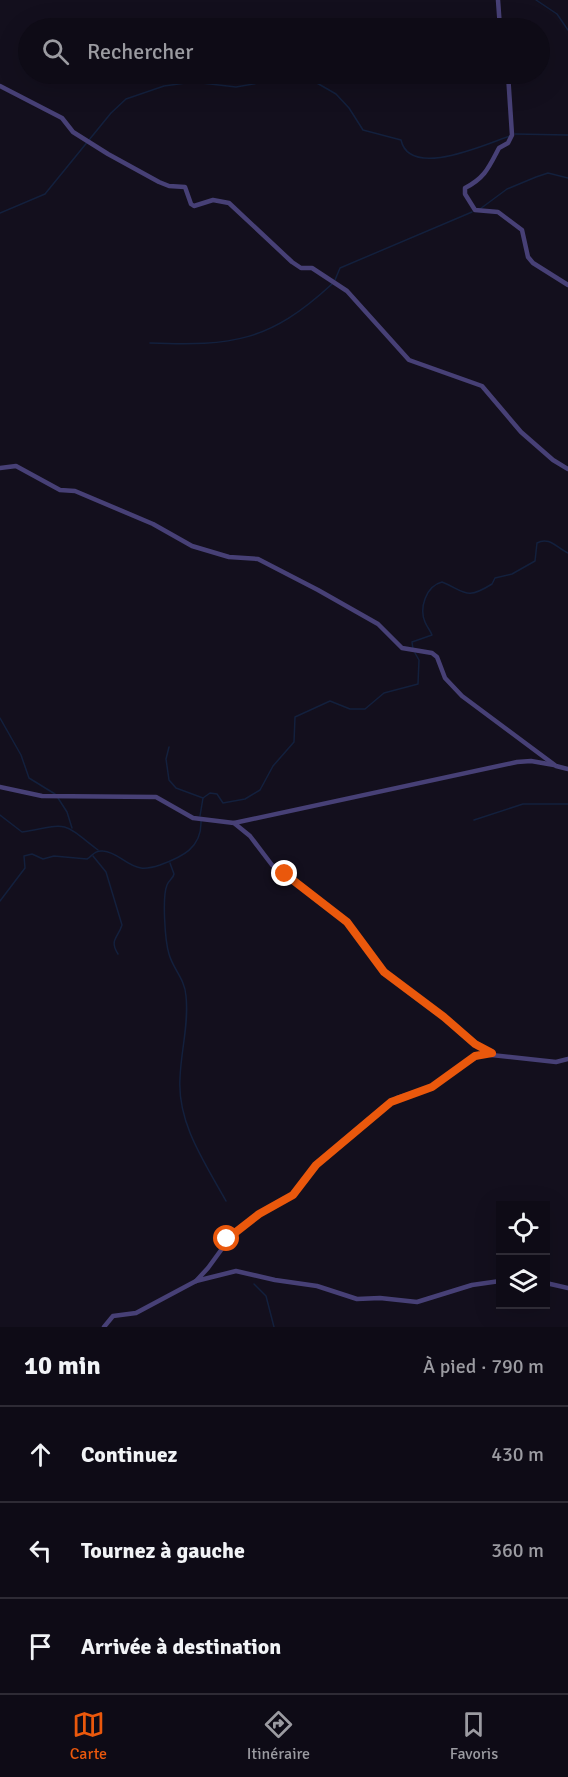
<!DOCTYPE html>
<html lang="fr">
<meta charset="utf-8">
<style>
:root{--surface:#0e0b16;--page:#1c1923;--text:#f1f3f6;--muted:#9b9ba1;--line:#2e2b35;--accent:#ea580c}
body{margin:0;font-family:Signika,sans-serif;background:var(--page);color:var(--text)}
.controls{position:absolute;right:18px;bottom:18px;display:grid;overflow:hidden;border-radius:0px;box-shadow:0 6px 24px #0002}
.controls button{width:54px;height:54px;display:grid;place-items:center;padding:0;border:0;border-bottom:2px solid var(--line);background:var(--surface);color:var(--text);font:30px sans-serif}
.stop{position:absolute;width:18px;height:18px;margin:-14px;border:4px solid #ea580c;border-radius:50%;background:#fff}
.stop.end{background:#ea580c;border-color:#fff;box-shadow:0 2px 6px #0008}
.list{margin:0;padding:0;list-style:none}
h2{display:flex;justify-content:space-between;align-items:center;height:78px;margin:0;padding:0 24px;font-size:26px}
h2 small{font-size:20px;font-weight:400;color:var(--muted)}
.list li{display:grid;grid-template-columns:39px 1fr auto;gap:18px;align-items:center;box-sizing:border-box;height:96px;padding:0 24px;border-top:2px solid var(--line)}
.list b{display:block;font-size:22px;white-space:nowrap}
.list em{font-size:20px;font-style:normal;color:var(--muted)}
.icon{flex:none;width:33px;height:33px;fill:none;stroke:currentColor;stroke-width:2;stroke-linecap:round;stroke-linejoin:round}
.map{position:relative;flex:none;width:568px;height:1327px;overflow:hidden}
.search{position:absolute;background:var(--surface);box-shadow:0 6px 24px #0002;left:18px;right:18px;top:18px;height:66px;display:flex;align-items:center;gap:15px;box-sizing:border-box;padding:0 21px;border-radius:33px;color:var(--muted);font-size:22px}
.sheet{height:366px;background:var(--surface)}
nav{display:flex;justify-content:space-around;align-items:center;box-sizing:border-box;height:84px;border-top:2px solid var(--line);background:var(--surface);font-size:16px;color:var(--muted)}
nav a{display:grid;justify-items:center;gap:3px}
nav .on{color:var(--accent)}
.map>svg:first-child{display:block}
.lines{fill:none;stroke-linecap:round;stroke-linejoin:round}
.stream{stroke:#13203d;stroke-width:1.5}
.minor{stroke:#474076;stroke-width:4.5}
.route{stroke:#ea580c;stroke-width:8}
</style>
<div class="map">
<svg width="568" height="1327" viewBox="0 0 568 1327">
<rect width="100%" height="100%" fill="#130f1d"/>
<g class="lines">
<g class="stream">
<path d="M 536,0 L 557,14 L 568,30"/>
<path d="M 515,134 L 568,135"/>
<path d="M 480,209 L 507,189 L 536,177 L 548,173 L 568,178"/>
<path d="M 0,213 L 45,194 L 111,113 L 126,99 L 164,86 L 193,82 L 236,87 L 303,75 L 336,94 L 349,108 L 363,130 L 401,140 C 410,180 488,143 510,136"/>
<path d="M 335,280 L 340,268 L 472,212"/>
<path d="M 150,343 C 233,346 269,342 332,284"/>
<path d="M 413,649 L 412,642 L 432,635 C 430,630 427,627 425,622 C 419,608 426,586 442,582 C 465,591 465,601 492,584 L 495,578 L 512,574 L 535,561 L 537,543 C 549,536 557,548 568,553"/>
<path d="M 0,718 L 21,755 L 29,778 L 55,794"/>
<path d="M 169,747 L 166,759 L 169,780 L 176,788 L 203,798"/>
<path d="M 58,798 L 67,812 L 72,828"/>
<path d="M 0,815 L 22,832 C 70,824 59,820 98,850"/>
<path d="M 200,816 L 203,798 L 210,793 L 217,794 L 223,803 L 245,799 L 260,790 L 273,766 L 294,742 L 295,717 L 330,701 L 350,709 L 365,709 L 384,693 L 418,684 L 419,660 L 415,653"/>
<path d="M 474,820 L 523,804 L 568,804"/>
<path d="M 93,856 L 106,872 L 122,925 C 118,938 109,940 118,954"/>
<path d="M 170,863 L 174,874 C 173,879 169,880 167,885 C 162,897 165,941 169,954 C 173,969 185,979 186,996 C 189,1024 181,1050 180,1078 C 177,1123 205,1163 226,1201"/>
<path d="M 0,901 L 25,868 L 24,856 L 32,854 L 43,859 L 54,856 L 87,859 C 92,856 95,850 103,851 C 118,852 126,866 141,868 C 148,869 154,867 160,865 C 182,857 202,848 201,821"/>
<path d="M 254,1284 L 266,1296 L 274,1327"/>
</g>
<g class="minor">
<path d="M 498,0 L 500,28"/>
<path d="M 508,74 L 512,135 L 508,143 L 499,148 C 489,167 485,178 465,188 L 465,194 L 475,210 L 498,212 L 522,230 L 528,257 L 533,263 L 568,285"/>
<path d="M 0,86 L 62,118 L 73,132 L 108,154 L 159,182 L 169,186 L 185,187 L 191,204 L 194,206 L 213,200 L 229,203 L 292,262 L 301,268 L 312,268 L 347,291 L 409,360 L 482,386 L 521,432 L 553,460 L 568,469"/>
<path d="M 0,468 L 16,466 L 60,490 L 75,491 L 153,524 L 192,546 L 229,557 L 258,559 L 318,590 L 378,624 L 402,648 L 432,653 L 437,657 L 445,678 L 462,696 L 556,766 L 568,769"/>
<path d="M 0,787 L 42,796 L 156,797 L 193,818 L 234,823 L 250,836 L 272,865 L 347,922 L 384,972 L 444,1017 L 475,1044 L 492,1053"/>
<path d="M 234,823 L 517,762 L 531,761 L 554,765"/>
<path d="M 196,1281 L 208,1268 L 232,1235 L 259,1214 L 293,1195 L 317,1165 L 397,1098 L 432,1087 L 454,1070 L 482,1054 L 556,1062 L 568,1059"/>
<path d="M 546,1283 L 568,1288"/>
<path d="M 104,1327 L 113,1316 L 136,1313 L 196,1281 L 236,1271 L 275,1280 L 317,1286 L 357,1299 L 380,1298 L 417,1302 L 472,1285 L 500,1281"/>
</g>
</g>
<g class="lines">
<path class="route" d="M 227,1239 L 259,1214 L 293,1195 L 316,1165 L 391,1102 L 432,1087 L 475,1056 L 492,1053 L 475,1044 L 444,1017 L 384,972 L 347,922 L 285,874"/>
</g>
</svg>
<div class="controls">
<button><svg class="icon" aria-label="locate" viewBox="0 0 24 24"><circle cx="12" cy="12" r="6"/><path d="M12 2v4M12 18v4M2 12h4M18 12h4"/></svg></button>
<button><svg class="icon" aria-label="layers" viewBox="0 0 24 24"><path d="M12 4l9 5-9 5-9-5zM3 14l9 5 9-5"/></svg></button>
</div>
<div class="stop" style="left:227px;top:1239px"></div>
<div class="stop end" style="left:285px;top:874px"></div>
<div class="search"><svg class="icon" aria-label="search" viewBox="0 0 24 24"><circle cx="10" cy="10" r="6"/><path d="M15 15l6 6"/></svg>Rechercher</div>
</div>
<section class="sheet">
<h2>10 min<small>À pied · 790 m</small></h2>
<ul class="list">
<li><svg class="icon" aria-label="ahead" viewBox="0 0 24 24"><path d="M12 20V5M6 11l6-6 6 6"/></svg><div><b>Continuez</b></div><em>430 m</em></li>
<li><svg class="icon" aria-label="left" viewBox="0 0 24 24"><path d="M17 20v-9H6M10 6l-5 5 5 5"/></svg><div><b>Tournez à gauche</b></div><em>360 m</em></li>
<li><svg class="icon" aria-label="arrive" viewBox="0 0 24 24"><path d="M6 21V4h12l-3 4 3 4H6"/></svg><div><b>Arrivée à destination</b></div></li>
</ul>
</section>
<nav>
<a class="on"><svg class="icon" aria-label="map" viewBox="0 0 24 24"><path d="M3 6l6-2 6 2 6-2v14l-6 2-6-2-6 2zM9 4v14M15 6v14"/></svg>Carte</a>
<a><svg class="icon" aria-label="directions" viewBox="0 0 24 24"><path d="M12 3l9 9-9 9-9-9zM9 14v-3h6M13 9l2 2-2 2"/></svg>Itinéraire</a>
<a><svg class="icon" aria-label="saved" viewBox="0 0 24 24"><path d="M7 4h10v16l-5-4-5 4z"/></svg>Favoris</a>
</nav>
